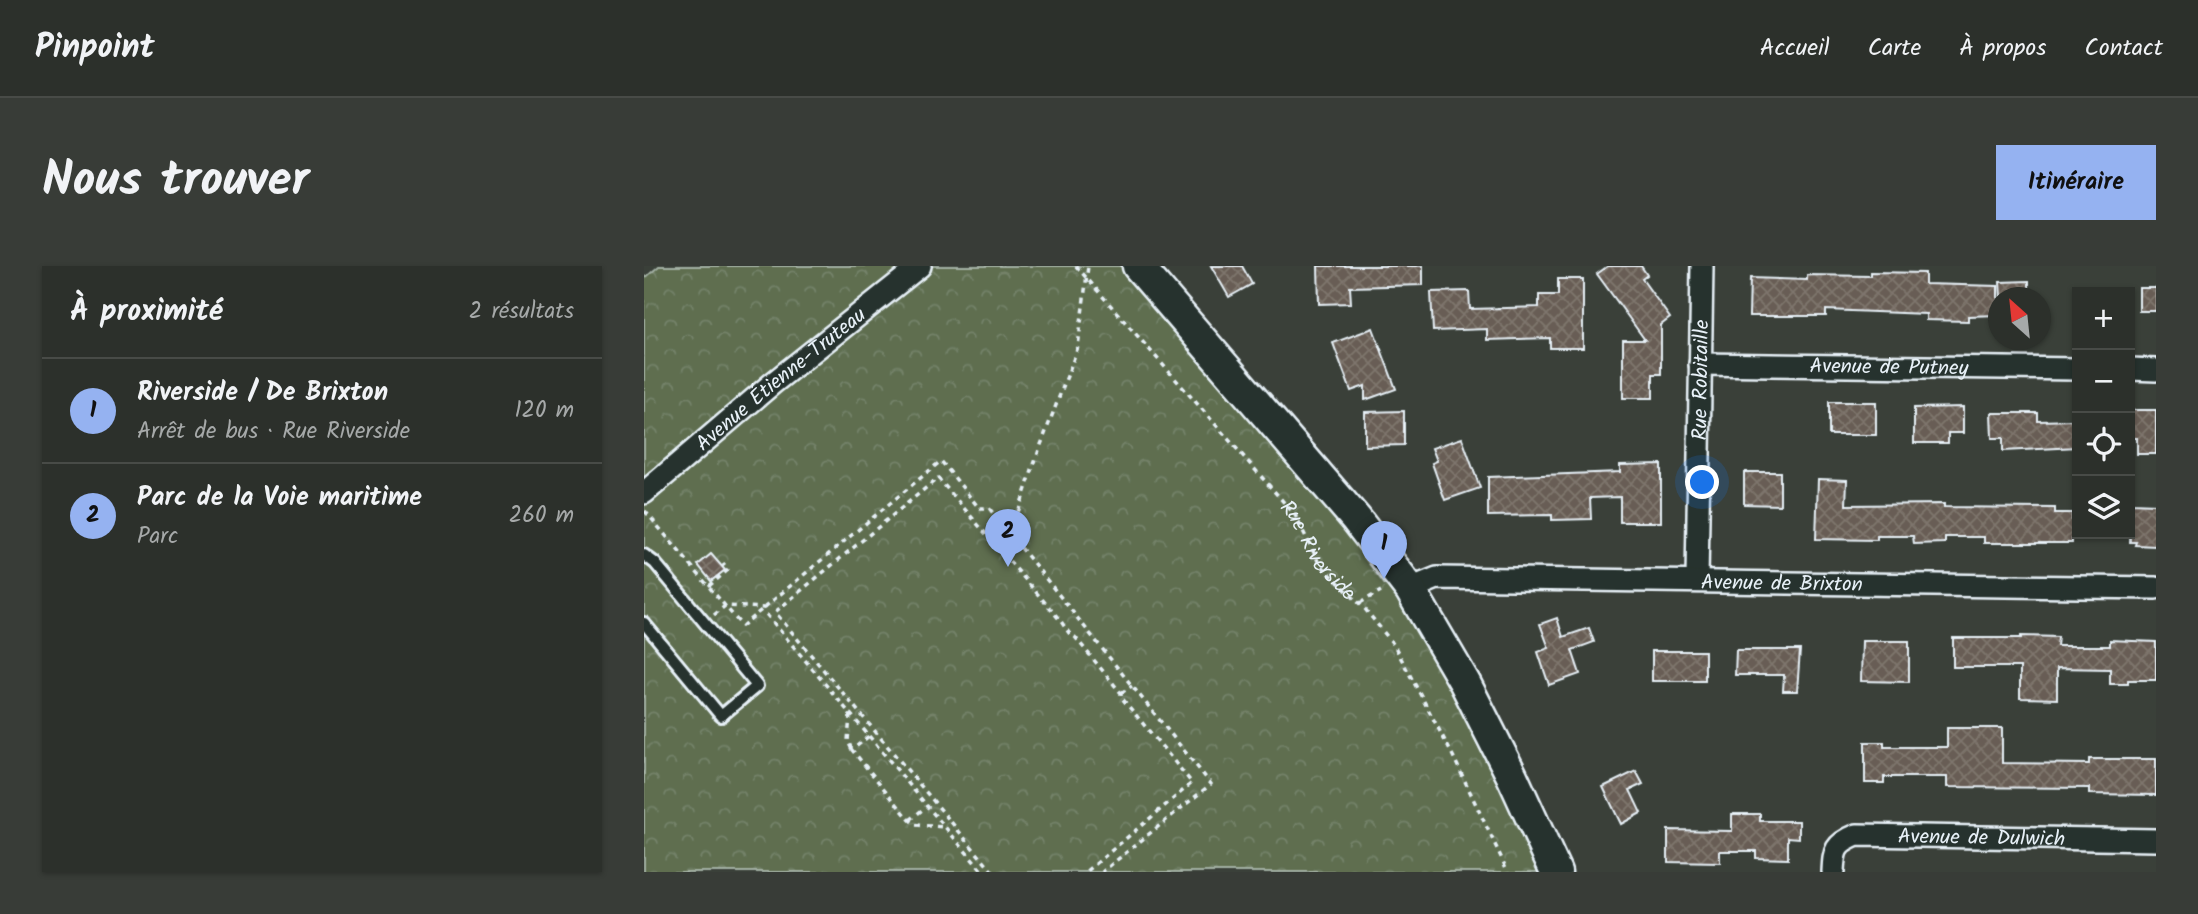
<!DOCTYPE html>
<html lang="fr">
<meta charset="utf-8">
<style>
:root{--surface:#2c302b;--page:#383c37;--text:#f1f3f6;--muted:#a6a9a9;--line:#484b47;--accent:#95b2f1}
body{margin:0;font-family:Kalam,sans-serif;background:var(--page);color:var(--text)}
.controls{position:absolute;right:21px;top:21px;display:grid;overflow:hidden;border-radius:0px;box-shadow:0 2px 5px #0004}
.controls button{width:63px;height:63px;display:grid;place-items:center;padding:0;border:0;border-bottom:2px solid var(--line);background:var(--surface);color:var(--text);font:35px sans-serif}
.compass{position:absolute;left:1344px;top:21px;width:63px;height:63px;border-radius:50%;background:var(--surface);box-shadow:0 2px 5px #0004;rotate:333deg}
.you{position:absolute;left:1059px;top:217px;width:24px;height:24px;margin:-18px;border:5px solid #fff;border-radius:50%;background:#1a73e8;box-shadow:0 0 0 10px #1a73e833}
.badge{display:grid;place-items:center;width:46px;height:46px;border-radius:50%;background:var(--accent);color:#111;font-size:23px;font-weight:700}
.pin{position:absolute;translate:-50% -58px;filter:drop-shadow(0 2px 4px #0008)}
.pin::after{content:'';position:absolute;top:37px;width:24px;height:21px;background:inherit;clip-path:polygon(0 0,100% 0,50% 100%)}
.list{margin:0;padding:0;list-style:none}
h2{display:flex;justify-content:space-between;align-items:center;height:91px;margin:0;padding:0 28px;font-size:30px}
h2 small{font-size:23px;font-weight:400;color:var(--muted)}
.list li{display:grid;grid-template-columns:46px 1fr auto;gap:21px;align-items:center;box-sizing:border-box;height:105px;padding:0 28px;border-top:2px solid var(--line)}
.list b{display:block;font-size:26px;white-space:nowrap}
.list p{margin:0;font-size:23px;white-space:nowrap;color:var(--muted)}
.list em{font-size:23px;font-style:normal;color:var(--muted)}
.icon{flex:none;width:38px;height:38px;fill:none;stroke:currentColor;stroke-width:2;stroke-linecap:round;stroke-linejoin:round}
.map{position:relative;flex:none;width:1512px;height:606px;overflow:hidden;border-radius:0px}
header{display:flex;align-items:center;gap:42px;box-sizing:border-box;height:98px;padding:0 35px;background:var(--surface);border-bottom:2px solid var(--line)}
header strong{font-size:33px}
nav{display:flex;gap:38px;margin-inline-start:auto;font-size:24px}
.intro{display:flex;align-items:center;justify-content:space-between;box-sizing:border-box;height:168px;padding:0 42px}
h1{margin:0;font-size:49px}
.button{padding:18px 32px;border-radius:0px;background:var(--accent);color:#111;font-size:24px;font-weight:700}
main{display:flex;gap:42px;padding:0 42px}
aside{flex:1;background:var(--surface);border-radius:0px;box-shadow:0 2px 5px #0004}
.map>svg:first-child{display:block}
.park{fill:url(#park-crowns);stroke:#a3b0a4;stroke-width:2}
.building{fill:url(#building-cross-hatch);stroke:#e8f1f8;stroke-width:2}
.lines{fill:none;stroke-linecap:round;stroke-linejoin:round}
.lane-casing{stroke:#e8f1f8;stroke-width:16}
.street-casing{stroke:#e8f1f8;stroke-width:26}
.secondary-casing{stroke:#e8f1f8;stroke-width:35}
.path{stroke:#e8f1f8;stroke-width:3.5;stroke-dasharray:5 5;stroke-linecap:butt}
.lane{stroke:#26332d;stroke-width:10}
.street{stroke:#26332d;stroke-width:21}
.secondary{stroke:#26332d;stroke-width:30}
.labels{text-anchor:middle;stroke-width:5;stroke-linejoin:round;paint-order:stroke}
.street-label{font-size:21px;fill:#e8f1f8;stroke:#26332d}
</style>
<header>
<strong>Pinpoint</strong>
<nav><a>Accueil</a><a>Carte</a><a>À propos</a><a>Contact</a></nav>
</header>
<div class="intro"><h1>Nous trouver</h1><a class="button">Itinéraire</a></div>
<main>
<aside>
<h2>À proximité<small>2 résultats</small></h2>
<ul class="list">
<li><span class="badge">1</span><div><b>Riverside / De Brixton</b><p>Arrêt de bus · Rue Riverside</p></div><em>120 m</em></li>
<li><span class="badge">2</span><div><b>Parc de la Voie maritime</b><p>Parc</p></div><em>260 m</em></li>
</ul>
</aside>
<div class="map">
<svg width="1512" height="606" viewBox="0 0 1512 606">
<defs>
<pattern id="park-crowns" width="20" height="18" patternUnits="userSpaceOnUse" patternTransform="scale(1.75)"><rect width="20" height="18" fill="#5e6e50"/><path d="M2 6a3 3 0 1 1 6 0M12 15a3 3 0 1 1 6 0" fill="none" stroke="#75836a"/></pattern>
<pattern id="building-cross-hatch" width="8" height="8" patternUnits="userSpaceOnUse" patternTransform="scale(1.75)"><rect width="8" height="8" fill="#685d54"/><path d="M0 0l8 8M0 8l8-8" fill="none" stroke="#7e756d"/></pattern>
</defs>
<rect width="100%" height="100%" fill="#3a4039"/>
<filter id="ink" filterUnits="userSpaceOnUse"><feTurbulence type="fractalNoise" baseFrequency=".0143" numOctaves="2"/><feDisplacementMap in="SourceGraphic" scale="14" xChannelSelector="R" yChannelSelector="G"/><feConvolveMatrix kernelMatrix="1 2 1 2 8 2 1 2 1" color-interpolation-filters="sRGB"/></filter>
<g filter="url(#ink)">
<path class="park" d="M 15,0 L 477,0 L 720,284 L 717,287 L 740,318 L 745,315 L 759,334 L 834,471 L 898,606 L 0,606 L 0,13 Z"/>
<g class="building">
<path d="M 567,0 L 598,0 L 608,18 L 585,31 Z"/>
<path d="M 674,0 L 779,0 L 779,19 L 706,21 L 707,37 L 675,38 Z"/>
<path d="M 964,0 L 997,0 L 1003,9 L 998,13 L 1026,52 L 1017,59 L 1017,108 L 1009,108 L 1009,132 L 979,132 L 979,74 L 1001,74 L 953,8 Z"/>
<path d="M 1227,6 L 1281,7 L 1281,18 L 1354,20 L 1354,49 L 1324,50 L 1324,55 L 1282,54 L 1282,48 L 1182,44 L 1182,50 L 1105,50 L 1106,12 L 1163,14 L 1163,9 L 1227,10 Z"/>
<path d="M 914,13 L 939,13 L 939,82 L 906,82 L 906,72 L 843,74 L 843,63 L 789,65 L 787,26 L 825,25 L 826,43 L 895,41 L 895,29 L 914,29 Z"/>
<path d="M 1385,15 L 1385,32 L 1357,32 L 1356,16 Z"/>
<rect x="1495" y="22" width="17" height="23"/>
<path d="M 729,62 L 752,123 L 721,134 L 721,120 L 707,125 L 689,77 Z"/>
<rect x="1185" y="136" width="47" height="33"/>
<path d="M 1319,141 L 1319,167 L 1304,167 L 1304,177 L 1270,177 L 1270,142 Z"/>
<path d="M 1486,144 L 1512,144 L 1512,188 L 1493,188 L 1493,172 L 1486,172 Z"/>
<path d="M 760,145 L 760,179 L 721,180 L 721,146 Z"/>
<path d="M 1347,147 L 1394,147 L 1394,155 L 1433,154 L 1433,181 L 1359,185 L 1359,172 L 1348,172 Z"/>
<path d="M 818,172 L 836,222 L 801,234 L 788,197 L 793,195 L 788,182 Z"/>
<path d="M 1017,198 L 1017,256 L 976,256 L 976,231 L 946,232 L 947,253 L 908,254 L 908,249 L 844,250 L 844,211 L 976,206 L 976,199 Z"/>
<path d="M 1100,206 L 1136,206 L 1136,239 L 1100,238 Z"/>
<path d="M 1174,213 L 1203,214 L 1202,239 L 1300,238 L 1300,241 L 1411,242 L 1411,247 L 1428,247 L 1428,277 L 1340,277 L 1340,271 L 1301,271 L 1301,277 L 1270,278 L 1269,270 L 1233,270 L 1233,274 L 1172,273 Z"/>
<path d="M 1486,237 L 1512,238 L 1512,280 L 1491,279 L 1492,276 L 1486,276 Z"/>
<path d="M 67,288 L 81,304 L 67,315 L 54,299 Z"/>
<path d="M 913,352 L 919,371 L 945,362 L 950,376 L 928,384 L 936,408 L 905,419 L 894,386 L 905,382 L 896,358 Z"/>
<path d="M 1377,370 L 1414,371 L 1413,380 L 1466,380 L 1466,374 L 1512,376 L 1512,414 L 1484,414 L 1484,418 L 1466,418 L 1466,403 L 1413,402 L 1413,433 L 1376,432 L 1376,401 L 1309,401 L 1309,372 L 1377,372 Z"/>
<path d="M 1218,375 L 1265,375 L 1265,416 L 1217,415 Z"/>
<path d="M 1092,384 L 1156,384 L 1153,425 L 1139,425 L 1140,409 L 1091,409 Z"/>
<rect x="1008" y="385" width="53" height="30"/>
<path d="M 1303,462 L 1358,462 L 1358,497 L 1445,498 L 1445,493 L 1512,493 L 1512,529 L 1445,528 L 1445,522 L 1303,521 L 1303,511 L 1240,511 L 1240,517 L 1221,517 L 1221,476 L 1240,476 L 1240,481 L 1303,481 Z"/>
<path d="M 992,505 L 999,518 L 986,524 L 997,547 L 977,558 L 959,521 Z"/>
<path d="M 1088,548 L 1116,548 L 1116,555 L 1155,555 L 1155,572 L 1144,571 L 1144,593 L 1112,592 L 1112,585 L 1076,585 L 1076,597 L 1024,596 L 1024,564 L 1088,565 Z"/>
</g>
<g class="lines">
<g class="lane-casing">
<path id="lane" d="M 0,289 L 11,297 L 113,420 L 77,450 L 0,357"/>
</g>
<g class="street-casing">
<g id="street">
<path id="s2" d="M 1056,98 L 1433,103"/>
<path d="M 1486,103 L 1512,104"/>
<path id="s3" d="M 0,227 L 129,117 L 276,0"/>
<path id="s4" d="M 1053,314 L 1058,0"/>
<path id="s5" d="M 766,323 L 793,312 L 1512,322"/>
<path id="s6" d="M 1189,606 C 1190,584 1191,578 1213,569 L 1512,574"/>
</g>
</g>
<g class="secondary-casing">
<path id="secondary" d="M 494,0 L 712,253 L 766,323 L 821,417 L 868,510 L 912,606"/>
</g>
<g class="path">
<path id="s1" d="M 432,0 L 651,249 L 675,297 L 721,343 L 750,379 L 809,490 L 864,606"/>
<path d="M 1,245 L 98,360 L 297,195 L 335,242 L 345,242 L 567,518 L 458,606"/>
<path d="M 361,292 L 365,288 L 363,279 L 395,184 L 434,81 L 444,0"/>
<path d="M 65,320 L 84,304 L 79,298"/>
<path d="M 716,337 L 737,325"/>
<path d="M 70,349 L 81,340 L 120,342 L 122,348 L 225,470 L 208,484 L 266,554 L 272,559 L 301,561 L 339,606"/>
<path d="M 477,427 L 488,420"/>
<path d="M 206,449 L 204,475 L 208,484"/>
<path d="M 225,470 L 283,540"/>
<path d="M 266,554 L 283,540 L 301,561"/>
<path d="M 349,606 L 131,346 L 294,212 L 416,354 L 425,367 L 431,371 L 477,427 L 477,431 L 548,517 L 442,606"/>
</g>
<use href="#lane" class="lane"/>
<use href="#street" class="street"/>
<use href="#secondary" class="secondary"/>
</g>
</g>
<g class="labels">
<g class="street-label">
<text dy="7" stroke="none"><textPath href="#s2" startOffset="189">Avenue de Putney</textPath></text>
<text dy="7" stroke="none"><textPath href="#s3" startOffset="178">Avenue Étienne-Truteau</textPath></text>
<text dy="7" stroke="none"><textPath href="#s4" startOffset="200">Rue Robitaille</textPath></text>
<text dy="7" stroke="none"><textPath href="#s1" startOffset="374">Rue Riverside</textPath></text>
<text dy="7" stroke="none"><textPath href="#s5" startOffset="374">Avenue de Brixton</textPath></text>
<text dy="7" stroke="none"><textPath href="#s6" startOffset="173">Avenue de Dulwich</textPath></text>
</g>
</g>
</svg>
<div class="controls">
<button>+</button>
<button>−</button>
<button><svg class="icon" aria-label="locate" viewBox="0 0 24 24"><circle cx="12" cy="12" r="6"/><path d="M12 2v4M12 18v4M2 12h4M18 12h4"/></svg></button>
<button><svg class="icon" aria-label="layers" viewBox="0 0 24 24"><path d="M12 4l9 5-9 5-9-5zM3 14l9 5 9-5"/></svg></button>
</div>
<svg class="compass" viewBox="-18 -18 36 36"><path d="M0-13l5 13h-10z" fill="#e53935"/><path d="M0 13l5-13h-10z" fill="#a6a9a9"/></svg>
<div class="you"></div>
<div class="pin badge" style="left:740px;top:313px">1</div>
<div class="pin badge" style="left:364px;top:301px">2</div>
</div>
</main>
